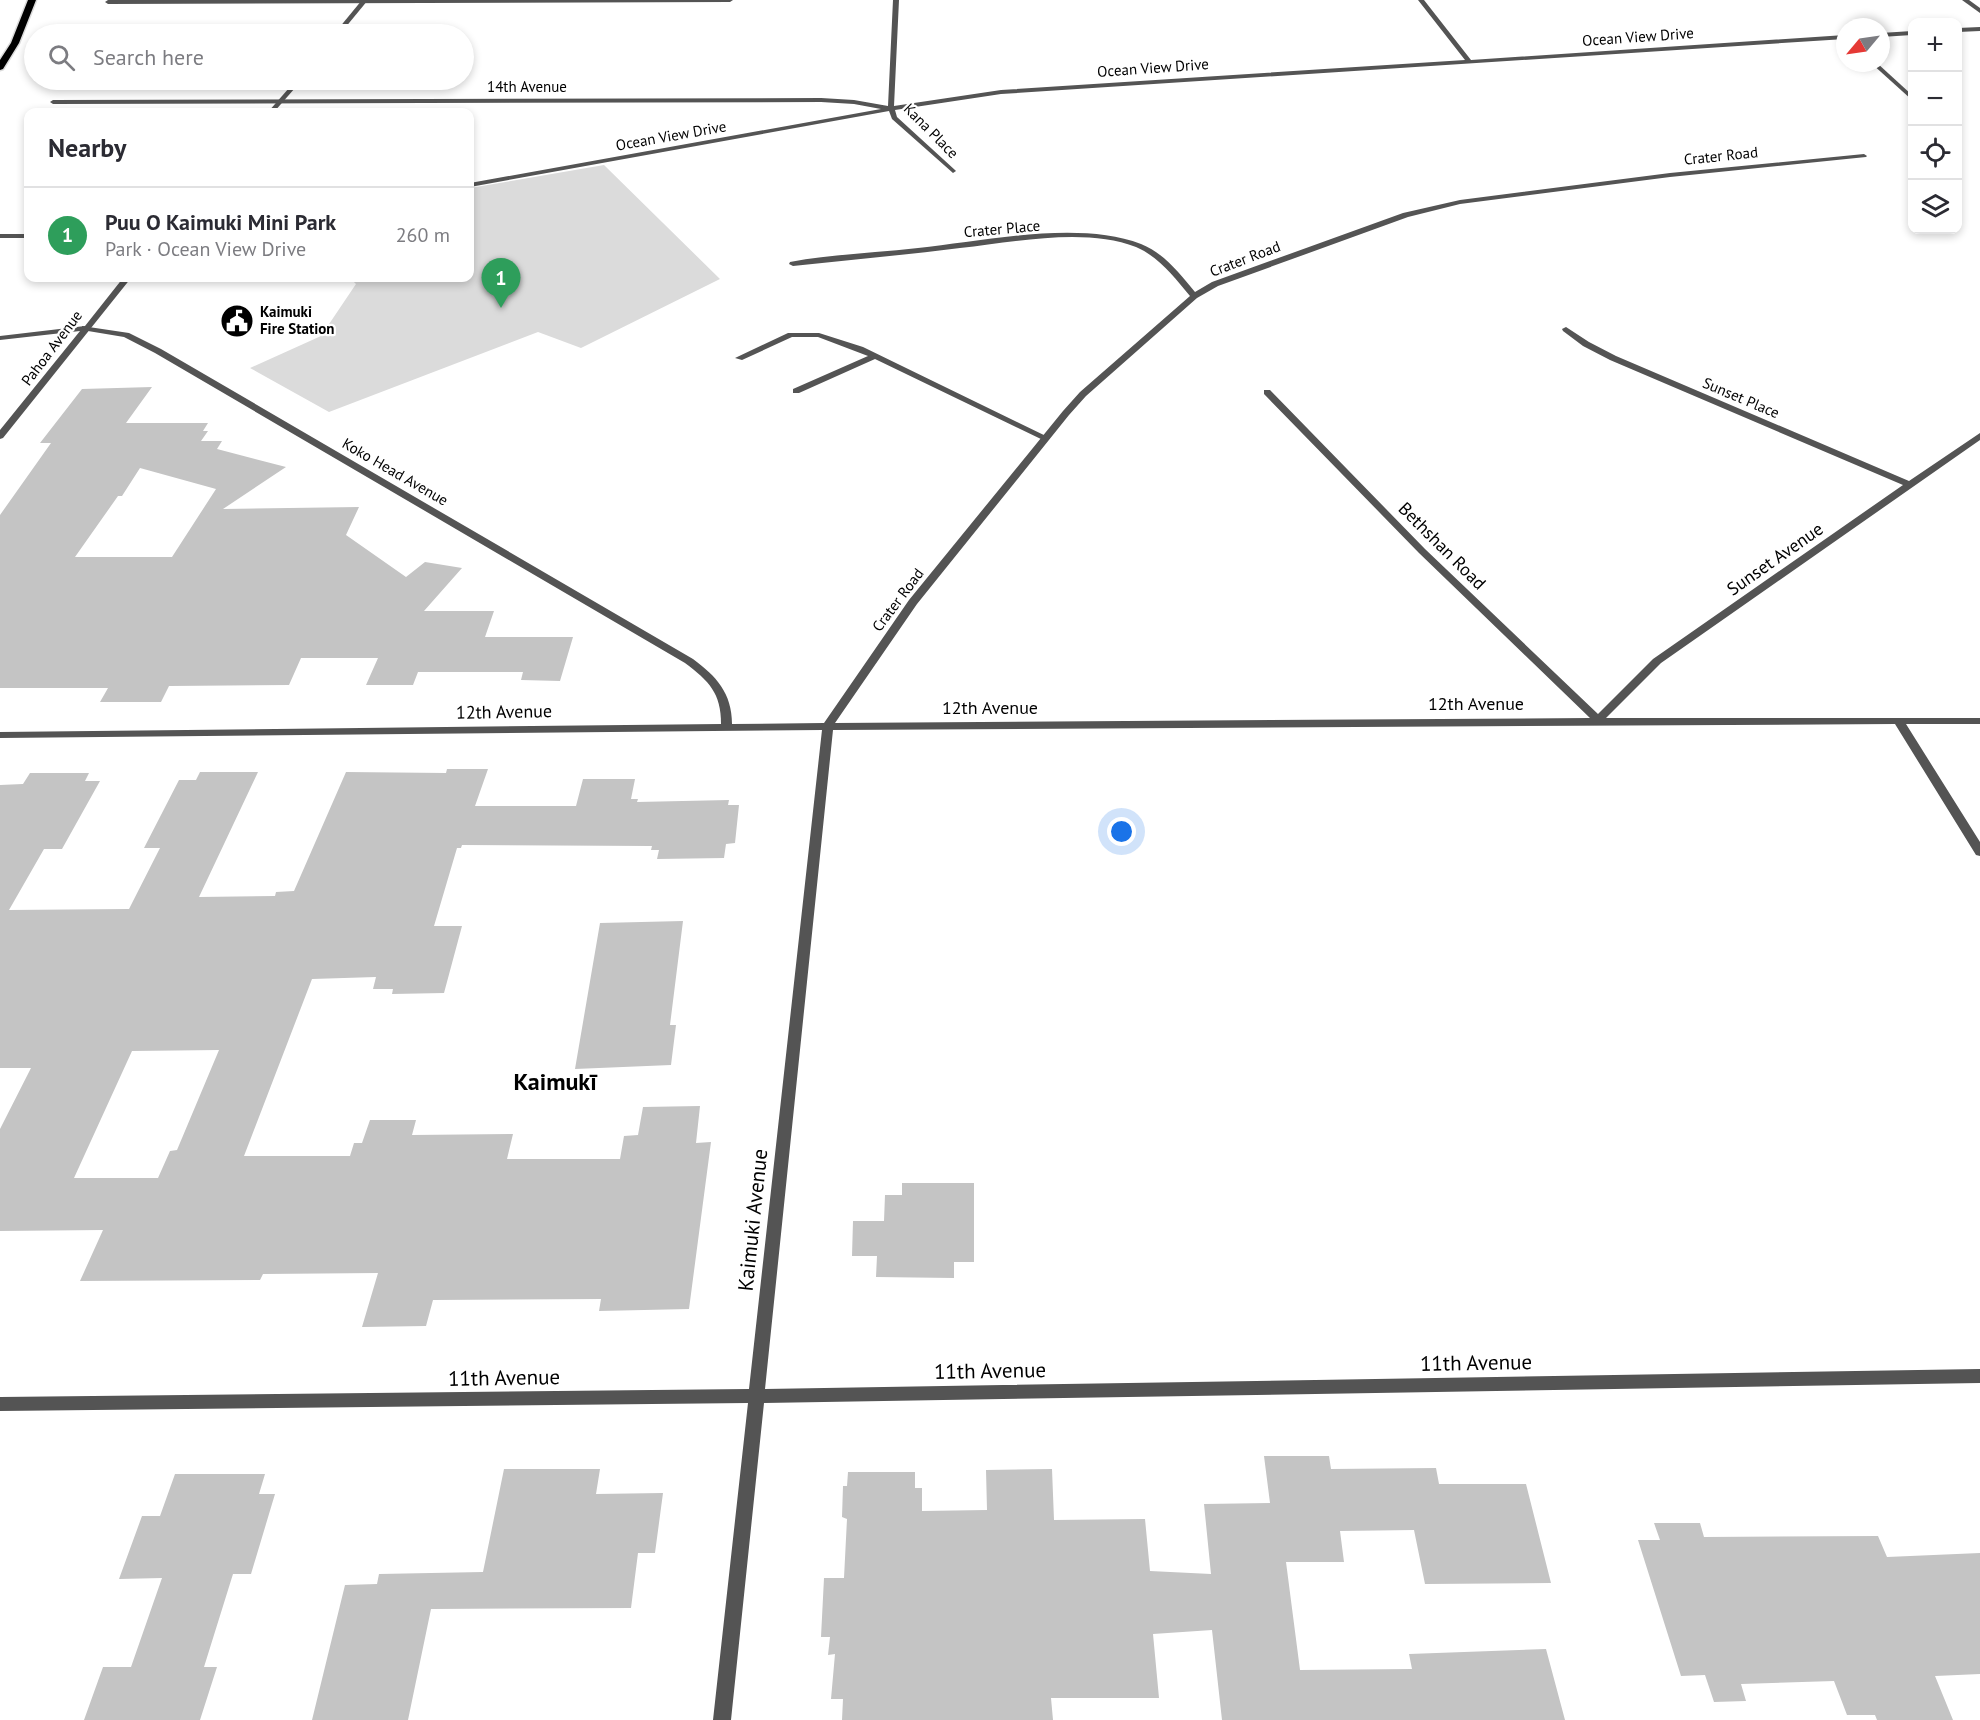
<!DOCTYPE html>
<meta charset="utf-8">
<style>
:root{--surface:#fff;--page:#f2f2f3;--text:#2b2b33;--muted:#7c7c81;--line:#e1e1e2;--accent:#000}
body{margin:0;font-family:"PT Sans",sans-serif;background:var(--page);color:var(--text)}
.controls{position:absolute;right:18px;top:18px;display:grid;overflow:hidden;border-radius:12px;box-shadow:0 3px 9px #0003}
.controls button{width:54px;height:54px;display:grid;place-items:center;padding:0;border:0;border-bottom:2px solid var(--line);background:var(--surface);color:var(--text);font:30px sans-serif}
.compass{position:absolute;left:1836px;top:18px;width:54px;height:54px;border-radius:50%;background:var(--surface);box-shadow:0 3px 9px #0003;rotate:241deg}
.you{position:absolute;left:1122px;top:832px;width:21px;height:21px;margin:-15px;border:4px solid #fff;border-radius:50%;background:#1a73e8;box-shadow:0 0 0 9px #1a73e833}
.badge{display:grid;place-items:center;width:39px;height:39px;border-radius:50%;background:var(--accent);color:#fff;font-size:20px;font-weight:700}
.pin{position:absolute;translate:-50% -50px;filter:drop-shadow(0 2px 3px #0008)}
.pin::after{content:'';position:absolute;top:32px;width:21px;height:18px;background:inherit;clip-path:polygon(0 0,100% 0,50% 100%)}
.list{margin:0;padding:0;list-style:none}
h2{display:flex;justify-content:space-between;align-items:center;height:78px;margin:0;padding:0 24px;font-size:26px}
h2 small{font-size:20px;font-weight:400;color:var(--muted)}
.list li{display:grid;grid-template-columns:39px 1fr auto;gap:18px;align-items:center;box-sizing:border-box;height:96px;padding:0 24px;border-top:2px solid var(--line)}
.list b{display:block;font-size:22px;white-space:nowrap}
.list p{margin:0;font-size:20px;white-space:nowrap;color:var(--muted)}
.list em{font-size:20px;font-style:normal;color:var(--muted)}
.icon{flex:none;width:33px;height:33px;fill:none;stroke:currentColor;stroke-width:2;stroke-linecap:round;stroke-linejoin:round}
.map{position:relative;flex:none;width:1980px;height:1720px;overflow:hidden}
.search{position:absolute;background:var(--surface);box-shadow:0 3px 9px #0003;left:24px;top:24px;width:450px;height:66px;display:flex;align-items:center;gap:15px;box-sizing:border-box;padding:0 21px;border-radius:33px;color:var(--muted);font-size:22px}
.panel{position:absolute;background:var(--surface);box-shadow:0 3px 9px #0003;left:24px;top:108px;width:450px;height:174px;border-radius:12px}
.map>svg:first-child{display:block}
.green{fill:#dbdbdb}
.building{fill:#c4c4c4;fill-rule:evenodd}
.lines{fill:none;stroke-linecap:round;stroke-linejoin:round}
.motorway-casing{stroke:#dbdbdb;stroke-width:3}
.service{fill:#545454;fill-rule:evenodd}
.minor{fill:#545454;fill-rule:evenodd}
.tertiary{fill:#545454;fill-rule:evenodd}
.motorway{fill:#000;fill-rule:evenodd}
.labels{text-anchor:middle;stroke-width:4.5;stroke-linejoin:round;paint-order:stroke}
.far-street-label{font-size:15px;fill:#000;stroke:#fff}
.far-poi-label{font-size:15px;font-weight:bold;fill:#000;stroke:#fff;text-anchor:start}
.street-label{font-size:18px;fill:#000;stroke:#fff}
.near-street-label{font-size:21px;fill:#000;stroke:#fff}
.district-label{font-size:24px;font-weight:bold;fill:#000;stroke:#fff}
</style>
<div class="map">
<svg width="1980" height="1720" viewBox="0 0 1980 1720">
<rect width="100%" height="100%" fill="#fff"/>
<path class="green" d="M 604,165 L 720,279 L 581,348 L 538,332 L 329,412 L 250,368 L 321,336 L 356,284 L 350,278 L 470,278 L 470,188 Z"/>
<g class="building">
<path d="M 152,387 L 126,423 L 208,423 L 203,431 L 208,431 L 201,441 L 222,441 L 217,449 L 286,467 L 223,509 L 359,507 L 346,535 L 406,577 L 425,562 L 462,568 L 424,611 L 494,611 L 485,637 L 573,637 L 560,681 L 521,680 L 523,672 L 418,672 L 413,685 L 366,685 L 378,658 L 301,658 L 289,685 L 169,686 L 161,702 L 100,702 L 108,688 L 0,688 L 0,515 L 51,443 L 40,443 L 82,389 ZM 140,468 L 216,489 L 172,557 L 75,557 L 118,496 L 122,496 Z"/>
<path d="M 447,769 L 488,769 L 475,806 L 576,806 L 583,779 L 635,779 L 631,799 L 638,799 L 637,802 L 729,800 L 728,805 L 739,805 L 735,843 L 726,844 L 724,858 L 657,859 L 659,850 L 651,850 L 652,846 L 462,845 L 461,848 L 457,848 L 434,926 L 462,926 L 444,993 L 392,994 L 393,989 L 373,989 L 376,977 L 312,979 L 244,1156 L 350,1156 L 354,1143 L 362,1143 L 370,1120 L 416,1120 L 412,1135 L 513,1134 L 507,1159 L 620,1159 L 624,1136 L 638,1135 L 643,1107 L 700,1106 L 696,1143 L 711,1142 L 689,1309 L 599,1311 L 601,1299 L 433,1300 L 426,1326 L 362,1327 L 378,1273 L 263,1274 L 260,1280 L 80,1281 L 103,1230 L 0,1231 L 0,1129 L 31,1068 L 0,1068 L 0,785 L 23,784 L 30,773 L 89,773 L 85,781 L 100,781 L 62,849 L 44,849 L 9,910 L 129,909 L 160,848 L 144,848 L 179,780 L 196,780 L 200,772 L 258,772 L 199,897 L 275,896 L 276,892 L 294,891 L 346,772 L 446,773 ZM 219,1050 L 177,1150 L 170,1151 L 158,1178 L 74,1178 L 132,1051 Z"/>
<path d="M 683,921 L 670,1025 L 676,1025 L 671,1065 L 575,1069 L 600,923 Z"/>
<path d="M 902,1183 L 974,1183 L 974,1262 L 954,1262 L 954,1278 L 876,1277 L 877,1256 L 852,1256 L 853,1221 L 884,1221 L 885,1195 L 902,1195 Z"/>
<path d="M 1264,1456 L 1329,1456 L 1331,1469 L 1436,1468 L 1439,1484 L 1526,1484 L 1551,1583 L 1425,1584 L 1414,1530 L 1340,1531 L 1344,1562 L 1286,1562 L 1300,1670 L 1412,1669 L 1409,1654 L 1546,1649 L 1565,1720 L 1222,1720 L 1212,1630 L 1153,1634 L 1159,1698 L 1051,1698 L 1053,1720 L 842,1720 L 843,1699 L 831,1699 L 835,1654 L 828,1655 L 830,1637 L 821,1637 L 824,1578 L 844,1578 L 847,1519 L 842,1517 L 843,1486 L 847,1486 L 848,1472 L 915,1472 L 915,1488 L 922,1488 L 922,1511 L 987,1510 L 986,1470 L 1052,1469 L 1054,1520 L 1145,1519 L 1150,1571 L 1211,1574 L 1204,1504 L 1270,1503 Z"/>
<path d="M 504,1469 L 600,1469 L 596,1494 L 663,1493 L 655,1553 L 638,1553 L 631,1608 L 431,1609 L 408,1720 L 312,1720 L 345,1585 L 377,1584 L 379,1574 L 483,1572 Z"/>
<path d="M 175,1474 L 265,1474 L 259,1494 L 275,1494 L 251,1574 L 233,1574 L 204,1667 L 217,1667 L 200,1720 L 84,1720 L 103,1667 L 131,1667 L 162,1578 L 119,1579 L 142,1516 L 160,1516 Z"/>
<path d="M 1654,1523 L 1700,1523 L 1704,1537 L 1878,1536 L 1887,1557 L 1980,1553 L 1980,1674 L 1935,1676 L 1953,1720 L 1877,1720 L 1875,1715 L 1847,1715 L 1834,1681 L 1741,1684 L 1746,1701 L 1714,1702 L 1705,1675 L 1681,1676 L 1638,1540 L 1660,1540 Z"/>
</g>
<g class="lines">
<g class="motorway-casing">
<path id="motorway" d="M 28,0 L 36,0 L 19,43 L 3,69 L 0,70 L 0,60 L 11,43 Z"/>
</g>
<g class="service">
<path d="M 1871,63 L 1877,63 L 1912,95 L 1912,100 Z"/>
<path d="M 788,333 L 819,333 L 863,347 L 1050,438 L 1046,441 L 1043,440 L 875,359 L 799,393 L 793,393 L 793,389 L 868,356 L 818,337 L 792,337 L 742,360 L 735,358 Z"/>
</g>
<g class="minor">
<path d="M 733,0 L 730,2 L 108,4 L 105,2 L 108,0 Z"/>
<path d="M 893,0 L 899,0 L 894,106 L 1001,90 L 1465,60 L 1418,0 L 1424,0 L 1471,60 L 1845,35 L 1845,39 L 1001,94 L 895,110 L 897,117 L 955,170 L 956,171 L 953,173 L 892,119 L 889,111 L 470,187 L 470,183 L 881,109 L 854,104 L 821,102 L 53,104 L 50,102 L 53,100 L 821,98 L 854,100 L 888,106 Z"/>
<path d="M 1980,27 L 1980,31 L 1958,32 L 1958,28 Z"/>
<path d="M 1912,31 L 1912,35 L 1881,37 L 1881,33 Z"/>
<path d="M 1864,154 L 1867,156 L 1866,157 L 1670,177 L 1460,204 L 1408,217 L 1218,286 L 1197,298 L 1086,396 L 1069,415 L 917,604 L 835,723 L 1590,718 L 1419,553 L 1264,394 L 1264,390 L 1270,390 L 1425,549 L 1598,714 L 1653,659 L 1903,485 L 1610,360 L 1583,346 L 1563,331 L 1562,329 L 1566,327 L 1589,342 L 1616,356 L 1909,481 L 1980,433 L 1980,440 L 1661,663 L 1606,718 L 1980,718 L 1980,724 L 1906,724 L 1980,842 L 1980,856 L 1976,855 L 1895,724 L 833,730 L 765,1389 L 1980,1369 L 1980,1383 L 764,1403 L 731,1720 L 713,1720 L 748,1403 L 0,1411 L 0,1397 L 749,1389 L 822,730 L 0,738 L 0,732 L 721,724 C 721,693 709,681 685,663 L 155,353 L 124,337 L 82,330 L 82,326 L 129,333 L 161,349 L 693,659 C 716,676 732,693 732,724 L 824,723 L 909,600 L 1063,411 L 1080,392 L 1190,296 C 1174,277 1159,257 1136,247 C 1085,227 1014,242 960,248 C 905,255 849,260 793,266 L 789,264 L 790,262 C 832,254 876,253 918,248 C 984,241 1078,220 1141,244 C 1164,253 1180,274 1195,292 L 1212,282 L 1403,213 L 1460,200 L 1670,173 Z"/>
<rect x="0" y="234" width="28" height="4"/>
</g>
<g class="tertiary">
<path d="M 362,0 L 368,0 L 340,34 L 334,34 Z"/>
<path d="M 1962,0 L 1969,0 L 1980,8 L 1980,13 Z"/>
<path d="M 296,80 L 302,80 L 274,112 L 268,112 Z"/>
<path d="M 123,278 L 131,278 L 3,438 L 0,439 L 0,430 L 80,331 L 0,340 L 0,336 L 85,326 Z"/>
</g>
<use href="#motorway" class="motorway"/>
</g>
<defs>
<g id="civic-disc" transform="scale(1.725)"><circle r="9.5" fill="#000" stroke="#fff"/><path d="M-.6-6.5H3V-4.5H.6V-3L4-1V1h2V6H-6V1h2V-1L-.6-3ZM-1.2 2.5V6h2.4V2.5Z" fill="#fff"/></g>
</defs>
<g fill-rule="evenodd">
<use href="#civic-disc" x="237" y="321"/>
</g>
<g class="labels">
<g class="far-street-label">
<text transform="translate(1638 37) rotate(-4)" y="5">Ocean View Drive</text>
<text transform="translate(1153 68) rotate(-4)" y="5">Ocean View Drive</text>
<text x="527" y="92">14th Avenue</text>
<text transform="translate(931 131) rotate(45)" y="5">Kana Place</text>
<text transform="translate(671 136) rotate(-10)" y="5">Ocean View Drive</text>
<text transform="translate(1721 156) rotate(-6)" y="5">Crater Road</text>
<text transform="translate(1002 229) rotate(-5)" y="5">Crater Place</text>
<text transform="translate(1245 259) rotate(-21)" y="5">Crater Road</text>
<text transform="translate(52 348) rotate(-53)" y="5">Pahoa Avenue</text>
<text transform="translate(1741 398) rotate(23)" y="5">Sunset Place</text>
<text transform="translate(395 472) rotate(30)" y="5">Koko Head Avenue</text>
<text transform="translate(898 600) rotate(-53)" y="5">Crater Road</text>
</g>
<g class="far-poi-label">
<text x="260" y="317">Kaimuki<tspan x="260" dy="17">Fire Station</tspan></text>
</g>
<g class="street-label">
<text transform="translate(1442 546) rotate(45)" y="6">Bethshan Road</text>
<text transform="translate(1775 559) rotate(-35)" y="6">Sunset Avenue</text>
<text x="1476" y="710">12th Avenue</text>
<text x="990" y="714">12th Avenue</text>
<text transform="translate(504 712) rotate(-1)" y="6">12th Avenue</text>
</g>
<g class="near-street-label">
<text transform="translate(753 1220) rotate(-84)" y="7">Kaimuki Avenue</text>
<text transform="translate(1476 1363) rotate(-1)" y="7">11th Avenue</text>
<text transform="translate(990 1371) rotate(-1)" y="7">11th Avenue</text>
<text transform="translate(504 1378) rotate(-1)" y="7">11th Avenue</text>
</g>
<g class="district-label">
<text x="555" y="1090">Kaimukī</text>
</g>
</g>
</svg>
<div class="controls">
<button>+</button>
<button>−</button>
<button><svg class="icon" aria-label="locate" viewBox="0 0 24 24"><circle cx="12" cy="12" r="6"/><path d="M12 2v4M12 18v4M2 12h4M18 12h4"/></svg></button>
<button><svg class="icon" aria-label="layers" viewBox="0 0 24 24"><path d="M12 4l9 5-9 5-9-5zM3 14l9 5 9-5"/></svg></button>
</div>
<svg class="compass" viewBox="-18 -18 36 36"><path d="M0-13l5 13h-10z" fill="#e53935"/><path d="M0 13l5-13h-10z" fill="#7c7c81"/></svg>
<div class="you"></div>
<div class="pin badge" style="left:501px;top:308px;background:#2e9e5b">1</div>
<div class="search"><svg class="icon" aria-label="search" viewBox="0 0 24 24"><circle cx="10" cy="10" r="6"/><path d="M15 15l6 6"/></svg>Search here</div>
<section class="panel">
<h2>Nearby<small></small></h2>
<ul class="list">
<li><span class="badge" style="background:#2e9e5b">1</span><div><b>Puu O Kaimuki Mini Park</b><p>Park · Ocean View Drive</p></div><em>260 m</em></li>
</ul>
</section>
</div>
